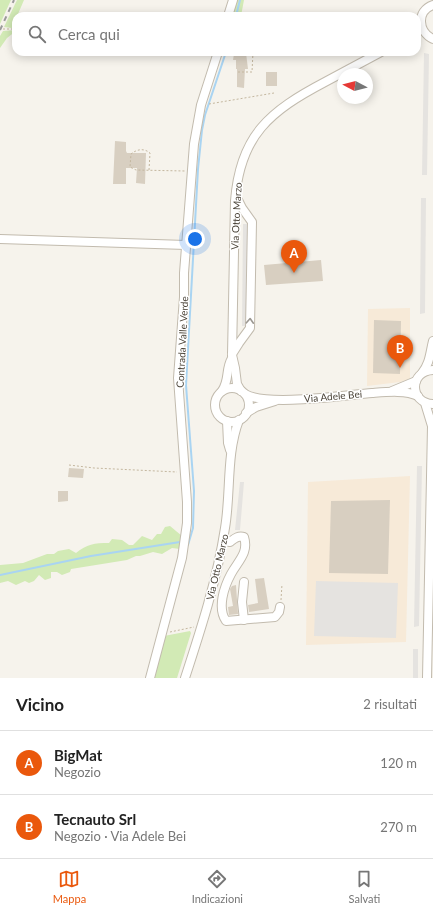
<!DOCTYPE html>
<html lang="it">
<meta charset="utf-8">
<style>
:root{--surface:#fff;--page:#f2f2f2;--text:#222;--muted:#767676;--line:#e0e0e0;--accent:#ea580c}
body{margin:0;font-family:Lato,sans-serif;background:var(--page);color:var(--text)}
.compass{position:absolute;left:337px;top:68px;width:36px;height:36px;border-radius:50%;background:var(--surface);box-shadow:0 2px 10px #0003;rotate:277deg}
.you{position:absolute;left:195px;top:239px;width:14px;height:14px;margin:-10px;border:3px solid #fff;border-radius:50%;background:#1a73e8;box-shadow:0 0 0 6px #1a73e833}
.badge{display:grid;place-items:center;width:26px;height:26px;border-radius:50%;background:var(--accent);color:#fff;font-size:13px;font-weight:700}
.pin{position:absolute;translate:-50% -33px;filter:drop-shadow(0 1px 2px #0008)}
.pin::after{content:'';position:absolute;top:21px;width:14px;height:12px;background:inherit;clip-path:polygon(0 0,100% 0,50% 100%)}
.list{margin:0;padding:0;list-style:none}
h2{display:flex;justify-content:space-between;align-items:center;height:52px;margin:0;padding:0 16px;font-size:17px}
h2 small{font-size:13px;font-weight:400;color:var(--muted)}
.list li{display:grid;grid-template-columns:26px 1fr auto;gap:12px;align-items:center;box-sizing:border-box;height:64px;padding:0 16px;border-top:1px solid var(--line)}
.list b{display:block;font-size:15px;white-space:nowrap}
.list p{margin:0;font-size:13px;white-space:nowrap;color:var(--muted)}
.list em{font-size:13px;font-style:normal;color:var(--muted)}
.icon{flex:none;width:22px;height:22px;fill:none;stroke:currentColor;stroke-width:2;stroke-linecap:round;stroke-linejoin:round}
.map{position:relative;flex:none;width:433px;height:678px;overflow:hidden}
.search{position:absolute;background:var(--surface);box-shadow:0 2px 10px #0003;left:12px;right:12px;top:12px;height:44px;display:flex;align-items:center;gap:10px;box-sizing:border-box;padding:0 14px;border-radius:12px;color:var(--muted);font-size:15px}
.sheet{height:180px;background:var(--surface)}
nav{display:flex;justify-content:space-around;align-items:center;box-sizing:border-box;height:56px;border-top:1px solid var(--line);background:var(--surface);font-size:11px;color:var(--muted)}
nav a{display:grid;justify-items:center;gap:2px}
nav .on{color:var(--accent)}
.map>svg:first-child{display:block}
.commercial{fill:#f7ead8}
.green{fill:#d2eab5}
.parking{fill:#e5e3e0}
.lines{fill:none;stroke-linecap:round;stroke-linejoin:round}
.stream{stroke:#a9d4f2;stroke-width:2}
.building{fill:#d8cfc1}
.minor-casing{stroke:#c2bbae;stroke-width:10}
.path{stroke:#c4b79f;stroke-width:1;stroke-dasharray:2 2;stroke-linecap:butt}
.minor{stroke:#fff;stroke-width:8}
.rail{stroke:#9a9a9a;stroke-width:2;stroke-dasharray:5 5;stroke-linecap:butt}
.oneway{stroke:#9c9892}
.labels{text-anchor:middle;stroke-width:3;stroke-linejoin:round;paint-order:stroke}
.street-label{font-size:10px;fill:#4b4439;stroke:#fff}
</style>
<div class="map">
<svg width="433" height="678" viewBox="0 0 433 678">
<rect width="100%" height="100%" fill="#f6f3ec"/>
<g class="commercial">
<path d="M 410,308 L 410,379 L 400,382 L 367,386 L 368,309 Z"/>
<path d="M 410,476 L 406,642 L 306,645 L 308,482 Z"/>
</g>
<g class="green">
<path d="M 0,0 L 11,0 L 0,24 Z"/>
<path d="M 17,0 L 24,0 L 12,28 L 4,27 Z"/>
<path d="M 236,0 L 244,0 L 241,16 L 232,16 Z"/>
<path d="M 16,30 L 16,31 L 7,38 L 0,48 L 0,36 L 3,31 Z"/>
<path d="M 170,526 L 182,536 L 180,549 L 172,548 L 162,554 L 153,552 L 140,556 L 136,556 L 127,560 L 71,569 L 70,572 L 62,575 L 57,572 L 51,572 L 51,578 L 45,580 L 39,575 L 34,581 L 29,583 L 25,581 L 16,585 L 8,581 L 0,583 L 0,565 L 23,563 L 47,554 L 54,554 L 58,551 L 69,549 L 76,553 C 87,544 94,543 109,543 L 112,539 L 122,540 L 129,545 L 133,545 L 142,536 L 152,540 L 157,534 L 161,534 L 165,527 Z"/>
<path d="M 190,631 L 191,633 L 177,678 L 152,678 L 164,636 Z"/>
</g>
<g class="parking">
<path d="M 424,53 L 429,54 L 427,175 L 422,175 Z"/>
<path d="M 421,198 L 426,198 L 425,313 L 420,314 Z"/>
<path d="M 243,224 L 248,224 L 246,326 L 242,326 Z"/>
<path d="M 417,466 L 422,466 L 419,626 L 414,627 Z"/>
<path d="M 240,482 L 244,482 L 240,530 L 235,530 Z"/>
<path d="M 316,581 L 398,583 L 396,638 L 314,636 Z"/>
<rect x="413" y="649" width="5" height="29"/>
</g>
<g class="lines">
<g class="stream">
<path d="M 236,16 L 240,0"/>
<path d="M 188,545 L 193,528 L 194,491 L 186,385 L 198,169 L 202,130 L 205,115 L 226,52"/>
<path d="M 0,575 L 91,556 L 180,542"/>
</g>
</g>
<g class="building">
<path d="M 236,53 L 246,53 L 248,69 L 245,69 L 244,88 L 237,87 L 237,69 L 236,69 L 236,60 L 233,60 L 234,54 Z"/>
<rect x="266" y="72" width="11" height="14"/>
<path d="M 115,141 L 126,142 L 126,151 L 127,153 L 146,153 L 145,184 L 136,183 L 137,168 L 126,168 L 126,184 L 113,184 Z"/>
<path d="M 321,260 L 323,281 L 266,285 L 264,265 Z"/>
<path d="M 374,320 L 401,321 L 400,374 L 373,373 Z"/>
<path d="M 69,468 L 84,469 L 83,478 L 68,477 Z"/>
<path d="M 58,491 L 68,491 L 68,501 L 58,502 Z"/>
<path d="M 390,500 L 388,574 L 329,573 L 331,501 Z"/>
<path d="M 264,578 L 269,609 L 249,612 L 248,605 L 258,603 L 255,579 Z"/>
<path d="M 236,585 L 238,614 L 229,615 L 228,607 L 233,606 L 230,589 L 232,586 Z"/>
</g>
<g class="lines">
<g class="minor-casing">
<g id="minor">
<path d="M 433,5 C 416,11 418,32 433,39"/>
<path d="M 228,16 L 233,0"/>
<path d="M 0,239 L 186,245"/>
<path d="M 232,354 L 239,343 L 250,328 L 252,222 L 242,208 L 236,196"/>
<path d="M 433,370 C 409,371 409,403 433,404"/>
<path d="M 422,373 C 430,363 430,353 433,341"/>
<circle cx="232" cy="405" r="17"/>
<path d="M 222,391 C 230,379 225,370 232,358"/>
<path d="M 241,391 L 237,384 L 235,368 L 232,355 L 235,201 C 240,135 270,111 325,82 C 344,72 362,62 381,52"/>
<path d="M 392,391 L 416,381"/>
<path d="M 245,394 C 267,407 345,395 372,393 C 386,392 406,390 418,396"/>
<path d="M 425,403 L 432,426 L 427,678"/>
<path d="M 246,413 L 256,407 L 275,401"/>
<path d="M 227,421 L 228,443 L 230,450"/>
<path d="M 223,541 L 230,542 C 234,539 238,535 244,537 C 249,553 238,561 231,574 C 224,587 217,608 226,621 L 275,617 L 279,612 L 280,607"/>
<path d="M 244,620 L 242,602 L 244,582"/>
<path d="M 150,678 L 182,558 L 187,523 L 187,502 L 178,378 L 184,297 L 184,273 L 194,144 L 201,105 L 218,52"/>
<path d="M 185,678 C 201,629 217,580 225,528 C 231,493 226,454 239,420"/>
</g>
</g>
<g class="path">
<path d="M 3,29 L 16,29"/>
<path d="M 238,72 L 252,72 L 253,52"/>
<path d="M 209,104 L 274,93"/>
<path d="M 149,170 L 150,153 C 144,148 137,149 131,154 L 130,167 L 136,170 L 185,171"/>
<path d="M 69,465 L 94,468 L 177,472"/>
<path d="M 281,600 L 282,584"/>
<path d="M 170,632 L 194,627"/>
</g>
<use href="#minor" class="minor"/>
<path class="rail" d="M 0,30 L 14,0"/>
</g>
<defs><path id="oneway-chevron" d="M-2-3.5L2.5 0L-2 3.5" fill="none" stroke-width="1.6" stroke-linecap="round" stroke-linejoin="round"/></defs>
<use class="oneway" href="#oneway-chevron" transform="translate(250 321) rotate(-87)"/>
<g class="labels">
<g class="street-label">
<text transform="translate(236 216) rotate(-87)" y="4">Via Otto Marzo</text>
<text transform="translate(182 342) rotate(-87)" y="4">Contrada Valle Verde</text>
<text transform="translate(333 396) rotate(-5)" y="4">Via Adele Bei</text>
<text transform="translate(217 567) rotate(-77)" y="4">Via Otto Marzo</text>
</g>
</g>
</svg>
<svg class="compass" viewBox="-18 -18 36 36"><path d="M0-13l5 13h-10z" fill="#e53935"/><path d="M0 13l5-13h-10z" fill="#767676"/></svg>
<div class="you"></div>
<div class="pin badge" style="left:294px;top:273px">A</div>
<div class="pin badge" style="left:400px;top:368px">B</div>
<div class="search"><svg class="icon" aria-label="search" viewBox="0 0 24 24"><circle cx="10" cy="10" r="6"/><path d="M15 15l6 6"/></svg>Cerca qui</div>
</div>
<section class="sheet">
<h2>Vicino<small>2 risultati</small></h2>
<ul class="list">
<li><span class="badge">A</span><div><b>BigMat</b><p>Negozio</p></div><em>120 m</em></li>
<li><span class="badge">B</span><div><b>Tecnauto Srl</b><p>Negozio · Via Adele Bei</p></div><em>270 m</em></li>
</ul>
</section>
<nav>
<a class="on"><svg class="icon" aria-label="map" viewBox="0 0 24 24"><path d="M3 6l6-2 6 2 6-2v14l-6 2-6-2-6 2zM9 4v14M15 6v14"/></svg>Mappa</a>
<a><svg class="icon" aria-label="directions" viewBox="0 0 24 24"><path d="M12 3l9 9-9 9-9-9zM9 14v-3h6M13 9l2 2-2 2"/></svg>Indicazioni</a>
<a><svg class="icon" aria-label="saved" viewBox="0 0 24 24"><path d="M7 4h10v16l-5-4-5 4z"/></svg>Salvati</a>
</nav>
